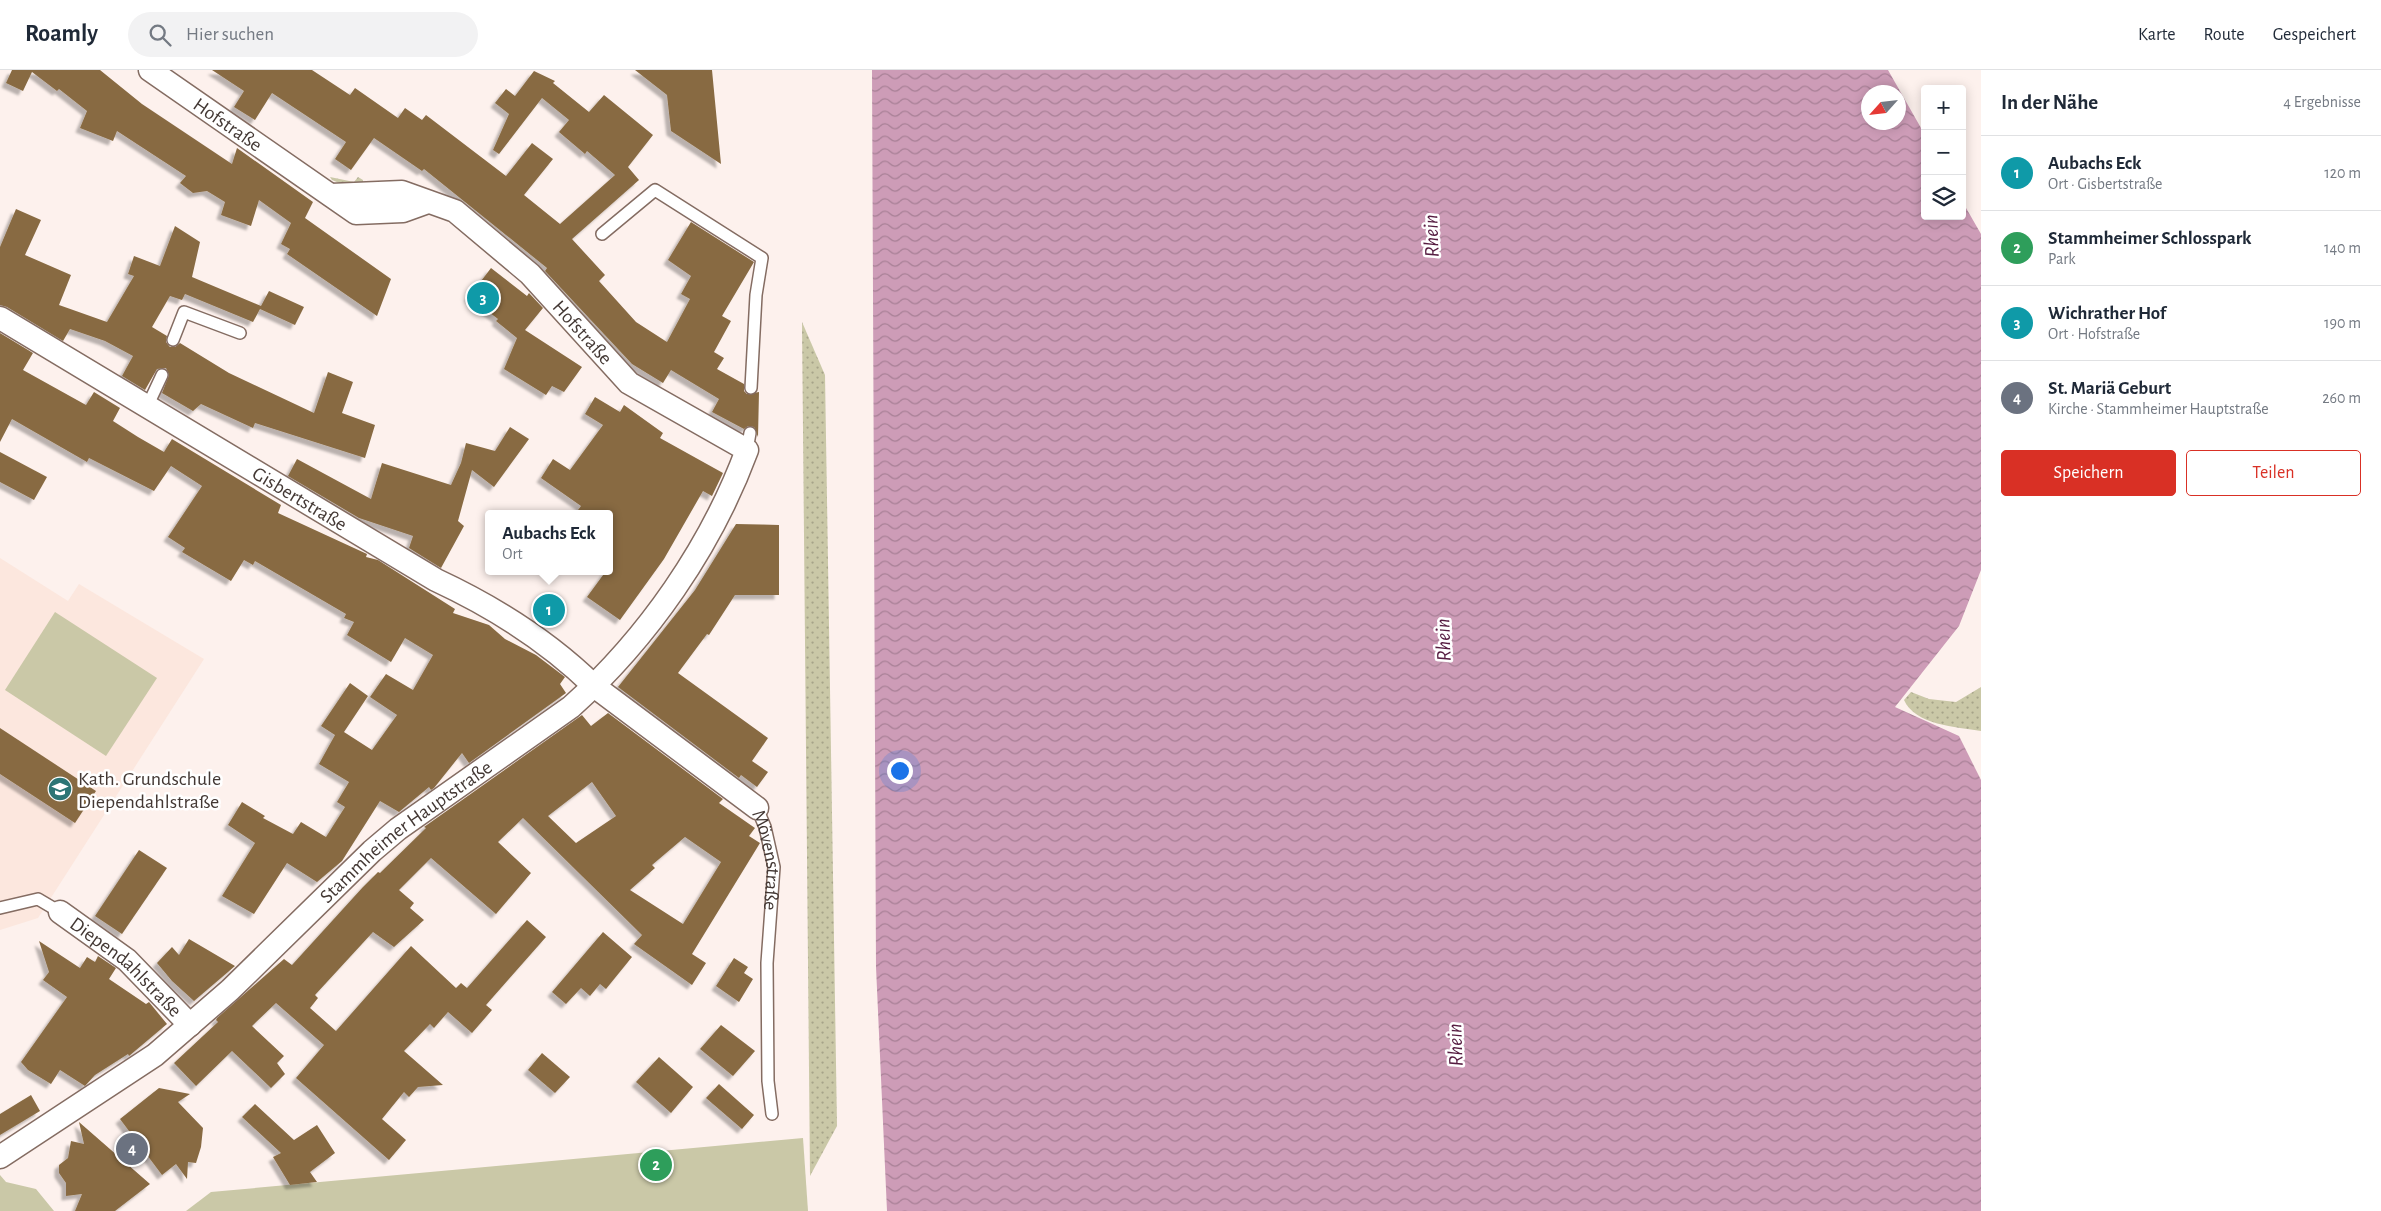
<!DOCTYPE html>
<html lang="de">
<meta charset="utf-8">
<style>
:root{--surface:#fff;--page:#f2f2f3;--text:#1f2937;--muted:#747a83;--line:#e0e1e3;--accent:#d93025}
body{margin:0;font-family:"Alegreya Sans",sans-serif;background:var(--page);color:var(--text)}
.controls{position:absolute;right:15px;top:15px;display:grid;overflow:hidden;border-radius:5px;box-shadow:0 2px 12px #0003}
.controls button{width:45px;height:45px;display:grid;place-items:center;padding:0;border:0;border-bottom:1px solid var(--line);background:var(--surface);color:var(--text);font:25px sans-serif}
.compass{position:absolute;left:1861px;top:15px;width:45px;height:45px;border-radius:50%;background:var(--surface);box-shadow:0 2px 12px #0003;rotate:243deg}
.you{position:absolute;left:899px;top:700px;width:18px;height:18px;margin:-12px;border:4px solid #fff;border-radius:50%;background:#1a73e8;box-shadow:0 0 0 8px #1a73e833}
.badge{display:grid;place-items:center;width:32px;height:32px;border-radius:50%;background:var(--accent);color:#fff;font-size:16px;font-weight:700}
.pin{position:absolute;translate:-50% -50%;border:2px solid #fff;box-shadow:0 1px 5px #0006}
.popup{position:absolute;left:485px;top:440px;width:128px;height:65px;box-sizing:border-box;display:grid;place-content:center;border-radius:5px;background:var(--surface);filter:drop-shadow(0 1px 4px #0005);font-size:16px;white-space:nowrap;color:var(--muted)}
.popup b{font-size:19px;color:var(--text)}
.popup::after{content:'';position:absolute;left:50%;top:100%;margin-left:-10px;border:10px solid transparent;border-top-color:var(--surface)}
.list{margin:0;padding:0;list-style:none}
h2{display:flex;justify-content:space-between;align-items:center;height:65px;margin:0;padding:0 20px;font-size:21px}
h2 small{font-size:16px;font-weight:400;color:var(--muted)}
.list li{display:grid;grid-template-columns:32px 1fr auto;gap:15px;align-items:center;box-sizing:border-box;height:75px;padding:0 20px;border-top:1px solid var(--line)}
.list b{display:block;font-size:19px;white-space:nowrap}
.list p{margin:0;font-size:16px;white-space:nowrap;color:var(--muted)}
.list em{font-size:16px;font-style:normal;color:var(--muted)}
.actions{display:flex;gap:10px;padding:15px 20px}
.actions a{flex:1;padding:11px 0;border:1px solid var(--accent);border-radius:5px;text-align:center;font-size:18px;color:var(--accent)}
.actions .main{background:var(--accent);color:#fff}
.icon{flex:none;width:28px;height:28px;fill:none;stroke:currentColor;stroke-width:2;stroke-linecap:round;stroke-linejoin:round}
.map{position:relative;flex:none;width:1981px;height:1141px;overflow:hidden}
header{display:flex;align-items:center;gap:30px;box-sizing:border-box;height:70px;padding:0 25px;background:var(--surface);border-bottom:1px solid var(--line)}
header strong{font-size:24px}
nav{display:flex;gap:28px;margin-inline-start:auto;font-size:18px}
.search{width:350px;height:45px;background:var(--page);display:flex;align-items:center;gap:12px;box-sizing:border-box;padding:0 18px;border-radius:28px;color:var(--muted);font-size:19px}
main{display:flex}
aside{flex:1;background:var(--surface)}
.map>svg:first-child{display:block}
.built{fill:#fce7de}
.grass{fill:url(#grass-dots)}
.park{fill:#cac8a7}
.water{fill:url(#water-waves);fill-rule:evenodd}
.building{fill:#886b43;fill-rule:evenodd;filter:url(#shadow)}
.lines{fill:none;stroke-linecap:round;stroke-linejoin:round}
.service-casing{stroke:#846c62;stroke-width:14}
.minor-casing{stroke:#846c62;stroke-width:25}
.service{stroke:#fff;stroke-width:11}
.minor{stroke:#fff;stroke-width:22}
.labels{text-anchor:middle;stroke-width:5;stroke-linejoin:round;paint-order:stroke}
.street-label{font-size:20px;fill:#433834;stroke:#fff}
.poi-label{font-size:20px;fill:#433834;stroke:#fff;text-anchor:start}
.water-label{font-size:21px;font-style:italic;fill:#551b40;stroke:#fff}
</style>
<header>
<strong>Roamly</strong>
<div class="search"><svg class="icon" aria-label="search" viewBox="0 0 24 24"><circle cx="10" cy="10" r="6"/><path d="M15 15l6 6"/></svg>Hier suchen</div>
<nav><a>Karte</a><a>Route</a><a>Gespeichert</a></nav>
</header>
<main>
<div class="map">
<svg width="1981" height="1141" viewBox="0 0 1981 1141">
<defs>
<pattern id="grass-dots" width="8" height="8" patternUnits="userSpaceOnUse" patternTransform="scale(1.25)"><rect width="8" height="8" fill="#cac8a7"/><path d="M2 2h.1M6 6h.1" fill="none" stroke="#a6a389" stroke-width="1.8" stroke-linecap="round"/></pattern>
<pattern id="water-waves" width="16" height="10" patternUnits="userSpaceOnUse" patternTransform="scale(1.25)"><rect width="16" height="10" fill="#cd9cb7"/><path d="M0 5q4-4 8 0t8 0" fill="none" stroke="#a88096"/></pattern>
<filter id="shadow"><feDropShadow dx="-4.5" dy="4.5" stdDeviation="1" flood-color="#0004"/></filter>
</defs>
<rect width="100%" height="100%" fill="#fdf1ed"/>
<path class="built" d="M 0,488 L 68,531 L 79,514 L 204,589 L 38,848 L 0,860 Z"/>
<g class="grass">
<path d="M 330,107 L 354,112 L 358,107 L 363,110 L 363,117 L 349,117 L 332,110 Z"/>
<path d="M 802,252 L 825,305 L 837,1056 L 810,1106 Z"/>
<path d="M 1981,617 L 1981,661 C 1956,657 1915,655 1904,630 L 1911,622 L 1929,629 L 1956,632 Z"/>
</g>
<g class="park">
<path d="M 55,542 L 157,608 L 106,686 L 5,620 Z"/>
<path d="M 803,1068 L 808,1141 L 186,1141 L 211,1122 Z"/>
<path d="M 0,1105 L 6,1112 L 36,1119 L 54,1141 L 0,1141 Z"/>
</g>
<path class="water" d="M 872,0 L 1888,0 L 1925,65 L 1925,146 L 1962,146 L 1962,131 L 1981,164 L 1981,500 L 1959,556 L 1895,637 L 1959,666 L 1981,710 L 1981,1141 L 887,1141 L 876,897 ZM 1868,22 L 1898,22 L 1898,52 L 1868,52 Z"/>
<g class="building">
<path d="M 12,0 L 100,0 L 142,34 L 232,94 L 237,78 L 313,132 L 305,148 L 391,209 L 377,246 L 287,184 L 290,179 L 281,174 L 291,153 L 259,130 L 251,156 L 221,145 L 225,132 L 207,121 L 193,123 L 180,113 L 186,106 L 117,61 L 113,71 L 80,58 L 87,41 L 59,19 L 57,21 L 32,2 L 23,21 L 6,13 Z"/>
<path d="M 212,0 L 312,0 L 350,25 L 355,18 L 398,48 L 405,38 L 422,50 L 426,45 L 506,106 L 532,73 L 553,89 L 524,125 L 560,154 L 615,105 L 587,81 L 585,84 L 559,62 L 569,50 L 542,28 L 499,84 L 493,80 L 509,44 L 495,33 L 506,19 L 515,26 L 534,1 L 555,11 L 553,13 L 589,42 L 604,25 L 653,65 L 628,97 L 639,110 L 572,169 L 605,205 L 599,211 L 636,252 L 667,272 L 690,229 L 681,224 L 691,206 L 668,190 L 691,152 L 754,192 L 722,246 L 731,251 L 714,282 L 724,288 L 717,299 L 744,314 L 744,321 L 747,324 L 759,322 L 758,367 L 754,357 L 748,356 L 744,359 L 712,342 L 719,329 L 671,300 L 663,313 L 632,294 L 545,201 L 547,198 L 424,99 L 422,101 L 374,68 L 351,100 L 335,89 L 346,72 L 272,23 L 255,50 L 234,37 L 244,21 Z"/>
<path d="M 635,0 L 712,0 L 721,94 L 671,61 L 667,25 Z"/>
<path d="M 16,139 L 41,150 L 25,185 L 71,205 L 59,235 L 107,252 L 134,206 L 128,204 L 134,186 L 160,196 L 175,156 L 200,172 L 192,207 L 261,236 L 269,221 L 304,237 L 295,255 L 260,239 L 253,252 L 185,224 L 182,230 L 170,226 L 152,257 L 167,266 L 166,272 L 170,277 L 175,277 L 180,273 L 229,303 L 314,343 L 328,302 L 353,312 L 342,343 L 375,355 L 365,388 L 255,353 L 253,358 L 201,334 L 193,341 L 162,323 L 169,305 L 166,298 L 157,299 L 145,320 L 122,306 L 133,286 L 105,271 L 70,259 L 63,271 L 7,237 L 0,235 L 0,177 Z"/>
<path d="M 491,198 L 527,226 L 529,223 L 543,238 L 525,260 L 582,297 L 564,322 L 552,316 L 546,325 L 504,299 L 517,268 L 496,251 L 498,249 L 469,227 Z"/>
<path d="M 0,263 L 33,283 L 23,300 L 86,335 L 94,322 L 120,338 L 113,351 L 138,367 L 164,382 L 172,369 L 281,435 L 278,443 L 367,484 L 366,487 L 378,490 L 455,539 L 453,543 L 489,555 L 505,569 L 536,585 L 565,607 L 560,614 L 566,623 L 469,693 L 462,683 L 434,718 L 431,720 L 429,717 L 399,742 L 380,731 L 342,791 L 317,812 L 287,793 L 254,844 L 222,826 L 255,773 L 228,755 L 242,732 L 265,746 L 263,748 L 293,764 L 301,752 L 326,767 L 345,737 L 337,732 L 349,712 L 319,694 L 335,665 L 321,656 L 350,613 L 368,626 L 344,662 L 372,680 L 397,645 L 370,627 L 386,604 L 413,620 L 433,585 L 405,568 L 391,592 L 347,565 L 354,552 L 344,548 L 346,544 L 255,491 L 253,495 L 244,490 L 231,511 L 182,482 L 185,478 L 168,467 L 202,416 L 171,396 L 154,421 L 89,388 L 87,392 L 12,349 L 0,372 Z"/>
<path d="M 595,327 L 620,342 L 624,335 L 663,363 L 660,368 L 723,403 L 712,426 L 703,421 L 664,489 L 620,550 L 587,527 L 606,501 L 609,501 L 609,444 L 575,444 L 581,436 L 541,408 L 553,389 L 570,400 L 603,355 L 585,344 Z"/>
<path d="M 510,357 L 529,369 L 494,417 L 472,400 L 458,451 L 464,456 L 441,498 L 409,478 L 413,466 L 359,448 L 288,406 L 297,389 L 371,429 L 382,393 L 451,415 L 461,393 L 466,373 L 495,381 Z"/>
<path d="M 0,382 L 47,407 L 34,430 L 0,412 Z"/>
<path d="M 736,454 L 779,455 L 779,525 L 735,525 L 709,565 L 707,564 L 678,603 L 768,668 L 752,691 L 768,702 L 757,717 L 741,705 L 739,708 L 618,617 L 695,520 Z"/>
<path d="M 608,643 L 723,729 L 719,733 L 755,758 L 749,766 L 760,773 L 692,884 L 706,893 L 692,915 L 634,874 L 642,865 L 523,748 L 498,772 L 531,803 L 496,844 L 431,788 L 399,820 L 414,833 L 410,838 L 424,850 L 394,877 L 373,862 L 315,925 L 318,928 L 310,938 L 336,961 L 411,876 L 456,918 L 461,913 L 467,918 L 527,850 L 546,867 L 486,935 L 492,940 L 472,963 L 448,942 L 434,958 L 430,954 L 404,981 L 443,1015 L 418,1017 L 409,1027 L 404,1022 L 382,1049 L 406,1070 L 389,1090 L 296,1008 L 324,975 L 276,933 L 252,956 L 284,986 L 277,993 L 285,1004 L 271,1018 L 232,981 L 196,1016 L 174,993 L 218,952 L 216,950 L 217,948 L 284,889 L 292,895 L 363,817 L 378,802 L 380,803 L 426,758 L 424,757 L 582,645 L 591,656 ZM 592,712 L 616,746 L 576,773 L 548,746 ZM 685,767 L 721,792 L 683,854 L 630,820 L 655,798 L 652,795 Z"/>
<path d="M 0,658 L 96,721 L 75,753 L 0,704 Z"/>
<path d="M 139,780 L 167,798 L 122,864 L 95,846 Z"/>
<path d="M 603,862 L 632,887 L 606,919 L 600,914 L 590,926 L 581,918 L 566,934 L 552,922 Z"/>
<path d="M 189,869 L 235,896 L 194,931 L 172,911 L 157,893 L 172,877 L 179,885 Z"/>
<path d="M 39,871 L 80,898 L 87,887 L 95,892 L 98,886 L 116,898 L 109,909 L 146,934 L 149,932 L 167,954 L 129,986 L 128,984 L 95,1005 L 85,1016 L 60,1000 L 51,1014 L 28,1000 L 21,992 L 67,927 L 43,910 L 49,902 Z"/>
<path d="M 734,888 L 748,897 L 744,903 L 753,909 L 739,932 L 716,916 Z"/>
<path d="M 721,955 L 755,981 L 733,1006 L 700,979 Z"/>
<path d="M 542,983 L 570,1007 L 555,1023 L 528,1000 Z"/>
<path d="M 659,987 L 693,1017 L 671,1043 L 636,1012 Z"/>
<path d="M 719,1014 L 754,1045 L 742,1059 L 706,1028 Z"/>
<path d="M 159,1018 L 190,1024 L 178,1032 L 203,1058 L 201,1077 L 196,1093 L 188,1092 L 187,1109 L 176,1094 L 162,1105 L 120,1049 Z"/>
<path d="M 31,1025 L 40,1041 L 0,1065 L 0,1044 Z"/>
<path d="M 255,1034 L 294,1070 L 317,1055 L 335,1083 L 310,1102 L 317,1112 L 290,1115 L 273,1087 L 281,1083 L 242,1047 Z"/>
<path d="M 79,1052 L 150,1114 L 115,1141 L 75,1141 L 82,1124 L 66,1126 L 66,1113 L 59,1103 L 59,1095 L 68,1088 L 71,1071 L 84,1074 Z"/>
</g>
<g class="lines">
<g class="service-casing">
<g id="service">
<path d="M 602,164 L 655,120 L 762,188 L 756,225 L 751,318"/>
<path d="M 173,270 L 184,242 L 240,263"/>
<path d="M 147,337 L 162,305"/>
<path d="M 747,380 L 750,363"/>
<path id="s1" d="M 757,738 L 765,757 L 774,797 L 767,893 L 768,1011 L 772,1044"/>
<path d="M 0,838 L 38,829 L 60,842"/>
</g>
</g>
<g class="minor-casing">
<g id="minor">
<path id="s2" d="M 150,0 L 356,143 L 403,141 L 428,132"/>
<path id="s3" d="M 0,248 L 436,510 C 494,537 549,572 594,616 L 757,738"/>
<path id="s4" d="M 60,842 L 127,890 L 190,955"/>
<path id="s5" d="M 0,1087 L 155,985 L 230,920 L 372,781 L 398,759 L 571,637 C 648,568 711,477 747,380 L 629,313 L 530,204 L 455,141 L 402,122 L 331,125"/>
</g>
</g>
<use href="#service" class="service"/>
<use href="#minor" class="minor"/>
</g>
<defs>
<g id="school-disc" transform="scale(1.25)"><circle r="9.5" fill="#2c7575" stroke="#fff"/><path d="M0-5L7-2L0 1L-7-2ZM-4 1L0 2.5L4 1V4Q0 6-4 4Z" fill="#fff"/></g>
</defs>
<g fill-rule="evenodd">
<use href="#school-disc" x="60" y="719"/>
</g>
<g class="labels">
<g class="street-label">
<text dy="7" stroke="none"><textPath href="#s2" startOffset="95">Hofstraße</textPath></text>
<text transform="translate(583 262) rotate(48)" y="7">Hofstraße</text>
<text dy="7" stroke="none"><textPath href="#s3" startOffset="350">Gisbertstraße</textPath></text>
<text dy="7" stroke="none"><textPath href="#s5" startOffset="522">Stammheimer Hauptstraße</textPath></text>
<text dy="7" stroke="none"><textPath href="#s1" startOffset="54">Mövenstraße</textPath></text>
<text dy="7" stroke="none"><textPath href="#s4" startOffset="86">Diependahlstraße</textPath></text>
</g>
<g class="poi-label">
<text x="78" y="715">Kath. Grundschule<tspan x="78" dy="23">Diependahlstraße</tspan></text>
</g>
<g class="water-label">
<text transform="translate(1431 166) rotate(-92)" y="7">Rhein</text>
<text transform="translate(1443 570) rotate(-92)" y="7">Rhein</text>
<text transform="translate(1455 975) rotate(-92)" y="7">Rhein</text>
</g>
</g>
</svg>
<div class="controls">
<button>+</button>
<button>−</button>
<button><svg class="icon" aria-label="layers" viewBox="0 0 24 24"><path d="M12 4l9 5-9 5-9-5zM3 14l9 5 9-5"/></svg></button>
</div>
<svg class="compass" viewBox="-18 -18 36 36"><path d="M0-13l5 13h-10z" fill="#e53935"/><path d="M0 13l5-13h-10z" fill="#747a83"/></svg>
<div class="you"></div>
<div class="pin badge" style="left:549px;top:540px;background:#0f9aa8">1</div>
<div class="popup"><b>Aubachs Eck</b>Ort</div>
<div class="pin badge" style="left:656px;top:1095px;background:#2e9e5b">2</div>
<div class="pin badge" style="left:483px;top:228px;background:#0f9aa8">3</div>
<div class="pin badge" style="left:132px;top:1079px;background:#6b7280">4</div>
</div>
<aside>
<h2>In der Nähe<small>4 Ergebnisse</small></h2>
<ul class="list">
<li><span class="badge" style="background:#0f9aa8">1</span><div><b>Aubachs Eck</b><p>Ort · Gisbertstraße</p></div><em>120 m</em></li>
<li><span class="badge" style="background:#2e9e5b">2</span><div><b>Stammheimer Schlosspark</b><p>Park</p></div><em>140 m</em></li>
<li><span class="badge" style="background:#0f9aa8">3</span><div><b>Wichrather Hof</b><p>Ort · Hofstraße</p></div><em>190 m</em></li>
<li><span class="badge" style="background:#6b7280">4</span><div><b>St. Mariä Geburt</b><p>Kirche · Stammheimer Hauptstraße</p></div><em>260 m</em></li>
</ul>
<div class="actions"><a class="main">Speichern</a><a>Teilen</a></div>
</aside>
</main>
